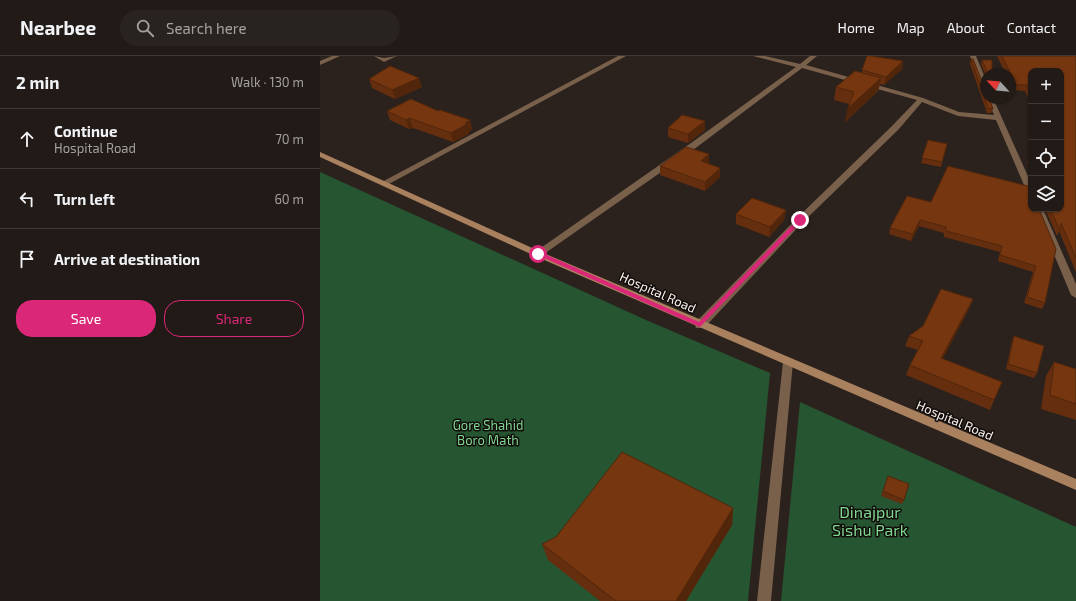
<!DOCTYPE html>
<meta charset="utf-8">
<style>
:root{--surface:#211a16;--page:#29231f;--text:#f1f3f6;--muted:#a2a1a1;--line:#3e3835;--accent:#db2777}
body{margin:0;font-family:"Exo 2",sans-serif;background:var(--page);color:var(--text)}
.controls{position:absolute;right:12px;top:12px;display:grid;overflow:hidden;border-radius:8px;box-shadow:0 1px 3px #0004}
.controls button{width:36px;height:36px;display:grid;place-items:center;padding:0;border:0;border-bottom:1px solid var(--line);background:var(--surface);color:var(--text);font:20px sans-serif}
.compass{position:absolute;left:660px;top:12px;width:36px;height:36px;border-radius:50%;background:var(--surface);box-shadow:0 1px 3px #0004;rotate:296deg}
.stop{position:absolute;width:12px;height:12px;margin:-9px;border:3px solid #db2777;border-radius:50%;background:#fff}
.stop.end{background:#db2777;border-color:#fff;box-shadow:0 1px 4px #0008}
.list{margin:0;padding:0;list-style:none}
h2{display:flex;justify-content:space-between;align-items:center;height:52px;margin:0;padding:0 16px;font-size:17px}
h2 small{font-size:13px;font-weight:400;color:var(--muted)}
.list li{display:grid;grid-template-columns:26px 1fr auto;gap:12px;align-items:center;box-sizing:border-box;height:60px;padding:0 16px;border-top:1px solid var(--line)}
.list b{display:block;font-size:15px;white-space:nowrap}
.list p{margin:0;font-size:13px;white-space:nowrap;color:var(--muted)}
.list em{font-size:13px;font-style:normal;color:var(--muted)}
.actions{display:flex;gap:8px;padding:12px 16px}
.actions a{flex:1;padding:9px 0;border:1px solid var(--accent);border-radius:16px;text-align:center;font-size:14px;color:var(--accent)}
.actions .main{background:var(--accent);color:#fff}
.icon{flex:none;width:22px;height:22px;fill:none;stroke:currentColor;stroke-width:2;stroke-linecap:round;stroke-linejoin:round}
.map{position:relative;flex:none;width:756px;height:545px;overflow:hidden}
header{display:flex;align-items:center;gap:24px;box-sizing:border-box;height:56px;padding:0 20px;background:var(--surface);border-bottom:1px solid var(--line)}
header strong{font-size:19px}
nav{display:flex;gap:22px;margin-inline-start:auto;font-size:14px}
.search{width:280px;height:36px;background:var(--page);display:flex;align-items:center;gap:10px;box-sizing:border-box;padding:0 14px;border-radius:22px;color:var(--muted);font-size:15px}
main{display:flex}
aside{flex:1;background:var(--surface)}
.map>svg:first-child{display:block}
.green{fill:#265531}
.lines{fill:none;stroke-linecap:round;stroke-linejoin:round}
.street{fill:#79604b;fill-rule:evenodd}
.secondary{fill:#a9815f;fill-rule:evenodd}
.wall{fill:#652e0e}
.shaded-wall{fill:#52260b}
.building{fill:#753610;stroke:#52260b}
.route{fill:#db2777}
.labels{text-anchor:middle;stroke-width:3;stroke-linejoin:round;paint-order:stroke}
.street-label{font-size:13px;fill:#f7f0ec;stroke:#110c0a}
.park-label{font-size:13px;fill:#7fd790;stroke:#110c0a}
.near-park-label{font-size:16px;fill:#7fd790;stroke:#110c0a}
</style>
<header>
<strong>Nearbee</strong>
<div class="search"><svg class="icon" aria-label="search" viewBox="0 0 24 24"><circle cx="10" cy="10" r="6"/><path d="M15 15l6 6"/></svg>Search here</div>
<nav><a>Home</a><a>Map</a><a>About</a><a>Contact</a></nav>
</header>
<main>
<aside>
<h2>2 min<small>Walk · 130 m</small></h2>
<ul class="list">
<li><svg class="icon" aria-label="ahead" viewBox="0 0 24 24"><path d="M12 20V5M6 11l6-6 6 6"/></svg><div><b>Continue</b><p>Hospital Road</p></div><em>70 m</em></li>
<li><svg class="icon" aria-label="left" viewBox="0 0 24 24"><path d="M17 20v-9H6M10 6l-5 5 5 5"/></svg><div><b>Turn left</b></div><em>60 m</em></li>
<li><svg class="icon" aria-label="arrive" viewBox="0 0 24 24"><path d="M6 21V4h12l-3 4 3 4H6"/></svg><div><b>Arrive at destination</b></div></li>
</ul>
<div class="actions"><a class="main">Save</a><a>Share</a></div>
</aside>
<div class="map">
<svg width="756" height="545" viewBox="0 0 756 545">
<rect width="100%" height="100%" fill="#2c221d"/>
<g class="green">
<path d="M 0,116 L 326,264 L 450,317 L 428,545 L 0,545 Z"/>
<path d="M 480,346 L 756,471 L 756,545 L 461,545 Z"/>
</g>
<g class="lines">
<g class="street">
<path d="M 12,0 L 20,0 L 0,9 L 0,5 Z"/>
<path d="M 54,0 L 64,2 L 77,0 L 64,6 Z"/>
<path d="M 298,0 L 306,0 L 67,129 L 64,129 L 60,127 Z"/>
<path d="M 433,0 L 445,0 L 480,8 L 490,0 L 497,0 L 486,9 L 603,42 L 639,56 L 674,59 L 667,42 L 673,42 L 711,127 L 711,138 L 707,136 L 676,64 L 638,60 L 602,46 L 578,74 L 483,166 L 384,272 L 376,272 L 375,269 L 376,266 L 477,162 L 572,70 L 597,44 L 482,12 L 377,91 L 221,200 L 215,200 L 214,198 L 215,196 L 371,87 L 476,11 Z"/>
<path d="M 650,0 L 656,0 L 666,24 L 666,34 L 663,32 Z"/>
<path d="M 715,153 L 723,153 L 756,228 L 756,242 L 751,239 Z"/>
<path d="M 468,302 L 472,303 L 473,306 L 451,545 L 437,545 L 463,306 L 464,303 Z"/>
</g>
<path class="secondary" d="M 0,96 L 221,196 L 756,423 L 756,434 L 215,200 L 0,101 Z"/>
</g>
<g class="wall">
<path d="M 677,0 L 756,0 L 756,216 L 739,175 L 737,180 L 725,153 L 741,153 L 741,15 L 711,15 L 711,48 L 705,35 L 694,34 L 690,26 L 690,18 L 686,18 Z"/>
<path d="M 651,3 L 666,42 L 673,53 L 671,57 L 667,57 L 650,8 Z"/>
<path d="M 662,4 L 672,18 L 666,18 L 666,20 L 661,8 Z"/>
<path d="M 583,5 L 582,13 L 564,29 L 560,28 L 558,35 L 525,66 L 529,48 L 514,44 L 516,31 L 542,17 L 542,14 Z"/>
<path d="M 49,23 L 102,31 L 75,43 L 52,32 Z"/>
<path d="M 67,55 L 118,55 L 150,64 L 152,73 L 149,76 L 149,78 L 133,86 L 93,72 L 89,73 L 70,64 Z"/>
<path d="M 385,65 L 385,74 L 368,87 L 348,81 L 348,72 Z"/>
<path d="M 608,84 L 627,88 L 621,111 L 601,107 Z"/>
<path d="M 389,98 L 389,108 L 400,112 L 400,121 L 385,135 L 340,119 L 340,110 Z"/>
<path d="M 709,101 L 711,101 L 711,114 L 707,107 Z"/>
<path d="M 708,130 L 725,247 L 722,253 L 704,247 L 713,216 L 678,205 L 680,196 L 624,181 L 624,177 L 599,170 L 591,185 L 569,178 L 570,172 L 611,146 Z"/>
<path d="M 466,154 L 464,164 L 449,181 L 416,168 L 416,158 Z"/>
<path d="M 653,243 L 649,253 L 622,303 L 674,344 L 670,354 L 586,319 L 590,309 L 598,294 L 585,290 L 589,280 Z"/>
<path d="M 694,280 L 717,317 L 714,322 L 686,313 L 692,285 Z"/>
<path d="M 734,306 L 756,313 L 756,364 L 721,353 L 726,320 Z"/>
<path d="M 568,420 L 584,444 L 582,448 L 561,440 Z"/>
<path d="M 413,452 L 412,469 L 366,545 L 280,545 L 228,504 L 222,488 L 236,481 Z"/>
</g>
<g class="shaded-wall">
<path d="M 583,5 L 582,13 L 564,29 L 566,21 Z"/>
<path d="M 99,22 L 102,31 L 75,43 L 72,34 Z"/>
<path d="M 561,22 L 558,35 L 525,66 L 528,52 Z"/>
<path d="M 89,62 L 93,72 L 89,73 L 86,64 Z"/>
<path d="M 150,64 L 152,73 L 149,76 L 149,78 L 133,86 L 131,77 Z"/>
<path d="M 385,65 L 385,74 L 368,87 L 368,78 Z"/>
<path d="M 389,98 L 389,108 L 381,105 Z"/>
<path d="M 400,112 L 400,121 L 385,135 L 385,126 Z"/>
<path d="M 466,154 L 464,164 L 449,181 L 450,171 Z"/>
<path d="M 600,164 L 599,170 L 591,185 L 593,178 Z"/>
<path d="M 653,243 L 649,253 L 618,312 L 621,302 Z"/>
<path d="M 413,452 L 412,469 L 366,545 L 356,545 Z"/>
</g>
<g class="building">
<path d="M 547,0 L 551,0 L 583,5 L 566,21 L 542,14 Z"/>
<path d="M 682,0 L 756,0 L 756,202 L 741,167 L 740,174 L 730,153 L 741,153 L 741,15 L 711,15 L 711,38 L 707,29 L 696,29 Z"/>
<path d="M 651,3 L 653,3 L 663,28 L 666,30 L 666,42 L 669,42 L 673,53 L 668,52 Z"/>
<path d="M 662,4 L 672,4 L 672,18 L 668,18 Z"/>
<path d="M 70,10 L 99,22 L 72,34 L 49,23 Z"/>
<path d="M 535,15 L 561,22 L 528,52 L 534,36 L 516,31 Z"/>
<path d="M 91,43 L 118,55 L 120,54 L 150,64 L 145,67 L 147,68 L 131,77 L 89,62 L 86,64 L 67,55 Z"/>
<path d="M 362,59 L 385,65 L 368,78 L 348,72 Z"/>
<path d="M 608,84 L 627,88 L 622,106 L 602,102 Z"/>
<path d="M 366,91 L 389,98 L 381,105 L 400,112 L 385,126 L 340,110 Z"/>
<path d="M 628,110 L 708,130 L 711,132 L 711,153 L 719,153 L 736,193 L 725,247 L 707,241 L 716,210 L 680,199 L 682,190 L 626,175 L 626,171 L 600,164 L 593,178 L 570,172 L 587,140 L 611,146 Z"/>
<path d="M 432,142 L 466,154 L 450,171 L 416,158 Z"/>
<path d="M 621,233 L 653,243 L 621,302 L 682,326 L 674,344 L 590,309 L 603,285 L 589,280 L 603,270 Z"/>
<path d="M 694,280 L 724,290 L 717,317 L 688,308 Z"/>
<path d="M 734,306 L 756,313 L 756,348 L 730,339 Z"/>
<path d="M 302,396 L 413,452 L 356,545 L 296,545 L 222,488 L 236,481 Z"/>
<path d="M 568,420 L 589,428 L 584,444 L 563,435 Z"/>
</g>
<path class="route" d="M 478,163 L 483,164 L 380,271 L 215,198 L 220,196 L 379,266 Z"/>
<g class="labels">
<g class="street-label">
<text transform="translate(338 236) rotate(24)" y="5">Hospital Road</text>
<text transform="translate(635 364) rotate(23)" y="5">Hospital Road</text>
</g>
<g class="park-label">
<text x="168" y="374">Gore Shahid<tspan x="168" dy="15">Boro Math</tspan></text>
</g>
<g class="near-park-label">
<text x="550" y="462">Dinajpur<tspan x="550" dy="18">Sishu Park</tspan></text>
</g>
</g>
</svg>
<div class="controls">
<button>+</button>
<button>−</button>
<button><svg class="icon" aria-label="locate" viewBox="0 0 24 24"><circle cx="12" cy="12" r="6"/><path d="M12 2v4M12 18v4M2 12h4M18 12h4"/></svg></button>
<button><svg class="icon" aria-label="layers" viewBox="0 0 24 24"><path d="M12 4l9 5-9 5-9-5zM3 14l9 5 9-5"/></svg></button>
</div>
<svg class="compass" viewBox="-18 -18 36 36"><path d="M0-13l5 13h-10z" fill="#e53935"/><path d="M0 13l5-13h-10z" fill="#a2a1a1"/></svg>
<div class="stop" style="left:218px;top:198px"></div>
<div class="stop end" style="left:480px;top:164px"></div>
</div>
</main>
